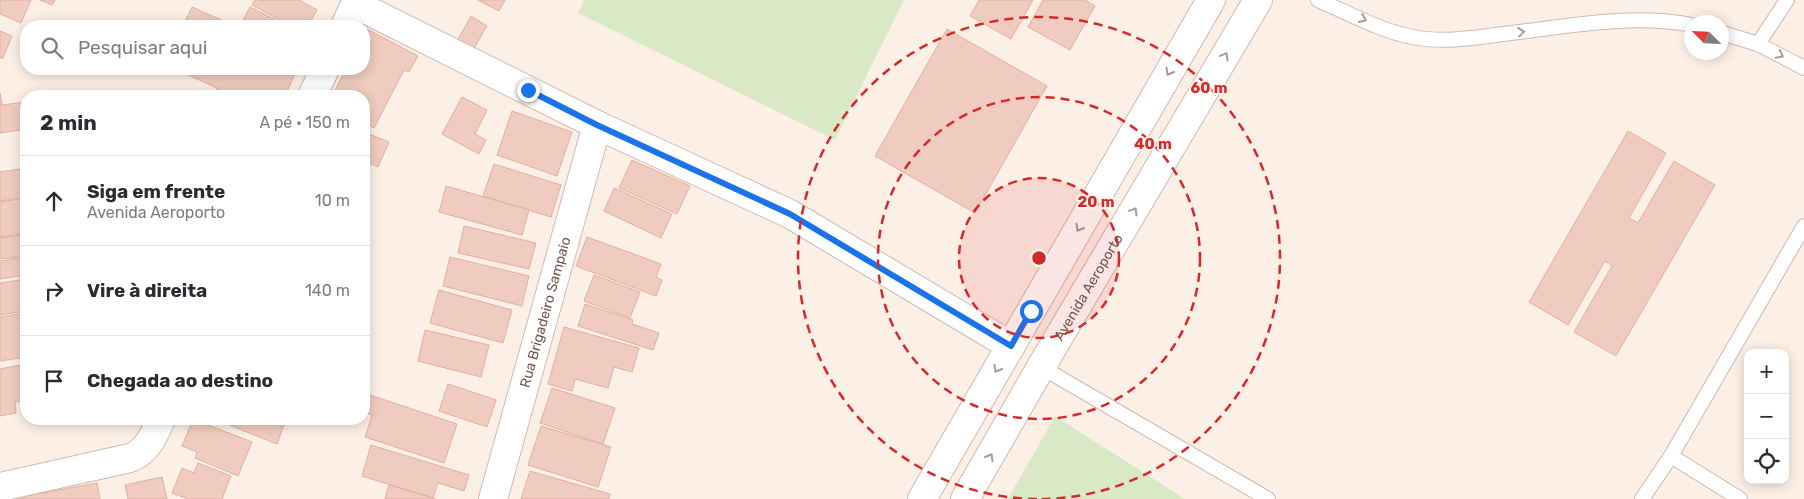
<!DOCTYPE html>
<html lang="pt">
<meta charset="utf-8">
<style>
:root{--surface:#fff;--page:#f7f7f7;--text:#2b2b33;--muted:#7c7c81;--line:#e1e1e2}
body{margin:0;font-family:Rubik,sans-serif;background:var(--page);color:var(--text)}
.controls{position:absolute;right:15px;bottom:15px;display:grid;overflow:hidden;border-radius:10px;box-shadow:0 2px 12px #0003}
.controls button{width:45px;height:45px;display:grid;place-items:center;padding:0;border:0;border-bottom:1px solid var(--line);background:var(--surface);color:var(--text);font:25px sans-serif}
.compass{position:absolute;left:1684px;top:15px;width:45px;height:45px;border-radius:50%;background:var(--surface);box-shadow:0 2px 12px #0003;rotate:294deg}
.stop{position:absolute;width:15px;height:15px;margin:-11px;border:4px solid #1a73e8;border-radius:50%;background:#fff}
.stop.end{background:#1a73e8;border-color:#fff;box-shadow:0 1px 5px #0008}
.list{margin:0;padding:0;list-style:none}
h2{display:flex;justify-content:space-between;align-items:center;height:65px;margin:0;padding:0 20px;font-size:21px}
h2 small{font-size:16px;font-weight:400;color:var(--muted)}
.list li{display:grid;grid-template-columns:32px 1fr auto;gap:15px;align-items:center;box-sizing:border-box;height:90px;padding:0 20px;border-top:1px solid var(--line)}
.list b{display:block;font-size:19px;white-space:nowrap}
.list p{margin:0;font-size:16px;white-space:nowrap;color:var(--muted)}
.list em{font-size:16px;font-style:normal;color:var(--muted)}
.icon{flex:none;width:28px;height:28px;fill:none;stroke:currentColor;stroke-width:2;stroke-linecap:round;stroke-linejoin:round}
.map{position:relative;flex:none;width:1804px;height:499px;overflow:hidden}
.search{position:absolute;background:var(--surface);box-shadow:0 2px 12px #0003;left:20px;top:20px;width:350px;height:55px;display:flex;align-items:center;gap:12px;box-sizing:border-box;padding:0 18px;border-radius:20px;color:var(--muted);font-size:19px}
.panel{position:absolute;background:var(--surface);box-shadow:0 2px 12px #0003;left:20px;top:90px;width:350px;height:335px;border-radius:20px}
.map>svg:first-child{display:block}
.green{fill:#d9e9c5}
.building{fill:#f0cbbf;stroke:#e2afa0}
.lines{fill:none;stroke-linecap:round;stroke-linejoin:round}
.lane-casing{stroke:#cfb9b0;stroke-width:16}
.street-casing{stroke:#cfb9b0;stroke-width:30}
.secondary-casing{stroke:#d2b8ad;stroke-width:30}
.lane{stroke:#fff;stroke-width:14}
.street{stroke:#fff;stroke-width:28}
.secondary{stroke:#fff;stroke-width:28}
.oneway{stroke:#ac9894}
.route{stroke:#1a73e8;stroke-width:6}
.ring{fill:none;stroke:#d62828;stroke-width:2.5;stroke-dasharray:9 6}
.labels{text-anchor:middle;stroke-width:4;stroke-linejoin:round;paint-order:stroke}
.street-label{font-size:14px;fill:#74544c;stroke:#fef5ed}
.centre{fill:#d62828;stroke:#fef5ed;stroke-width:2.5}
.ring-label{font-size:15px;text-anchor:middle;font-weight:bold;fill:#d62828;stroke:#fef5ed;stroke-width:4;stroke-linejoin:round;paint-order:stroke}
</style>
<div class="map">
<svg width="1804" height="499" viewBox="0 0 1804 499">
<rect width="100%" height="100%" fill="#fcf0e6"/>
<g class="green">
<path d="M 584,0 L 904,0 L 835,140 L 578,13 Z"/>
<path d="M 1055,416 L 1185,499 L 1008,499 Z"/>
</g>
<g class="building">
<path d="M 0,0 L 31,0 L 21,23 L 0,14 Z"/>
<path d="M 40,0 L 55,0 L 52,5 Z"/>
<path d="M 255,0 L 299,0 L 317,10 L 308,26 L 291,26 L 252,5 Z"/>
<path d="M 478,0 L 505,0 L 499,11 Z"/>
<path d="M 979,0 L 1033,0 L 1011,39 L 970,16 Z"/>
<path d="M 1043,0 L 1085,0 L 1095,6 L 1070,50 L 1028,27 Z"/>
<path d="M 192,7 L 235,26 L 183,26 Z"/>
<path d="M 250,7 L 288,26 L 240,26 Z"/>
<path d="M 471,16 L 487,26 L 472,52 L 456,43 Z"/>
<path d="M 367,29 L 418,56 L 409,72 L 404,70 L 374,128 L 364,123 L 364,96 L 332,96 L 346,69 L 364,69 L 364,35 Z"/>
<path d="M 947,29 L 1047,86 L 975,213 L 875,156 Z"/>
<path d="M 0,31 L 12,36 L 3,58 L 0,58 Z"/>
<path d="M 175,69 L 297,69 L 285,96 L 214,96 L 217,88 Z"/>
<path d="M 0,93 L 2,105 L 26,102 L 26,129 L 0,133 Z"/>
<path d="M 462,97 L 487,110 L 475,134 L 486,140 L 479,154 L 442,134 Z"/>
<path d="M 512,111 L 572,132 L 557,176 L 497,155 Z"/>
<path d="M 1628,131 L 1666,153 L 1629,218 L 1638,223 L 1674,161 L 1715,185 L 1616,356 L 1574,332 L 1612,266 L 1605,261 L 1568,325 L 1529,302 Z"/>
<path d="M 364,132 L 389,142 L 378,167 L 364,161 Z"/>
<path d="M 632,160 L 690,186 L 677,214 L 619,188 Z"/>
<path d="M 494,164 L 561,185 L 551,217 L 483,196 Z"/>
<path d="M 26,168 L 26,197 L 0,201 L 0,172 Z"/>
<path d="M 446,186 L 529,210 L 522,235 L 439,212 Z"/>
<path d="M 614,188 L 672,214 L 661,238 L 604,211 Z"/>
<path d="M 364,195 L 370,197 L 364,217 Z"/>
<path d="M 26,198 L 26,233 L 0,237 L 0,202 Z"/>
<path d="M 464,226 L 536,243 L 529,269 L 458,253 Z"/>
<path d="M 23,235 L 25,256 L 0,259 L 0,238 Z"/>
<path d="M 587,237 L 661,264 L 656,277 L 662,280 L 656,296 L 576,266 Z"/>
<path d="M 26,257 L 26,275 L 0,279 L 0,261 Z"/>
<path d="M 450,257 L 529,276 L 522,306 L 443,286 Z"/>
<path d="M 594,275 L 640,292 L 630,318 L 584,301 Z"/>
<path d="M 26,279 L 26,311 L 0,315 L 0,283 Z"/>
<path d="M 439,290 L 512,310 L 503,343 L 430,323 Z"/>
<path d="M 585,304 L 633,320 L 632,324 L 659,333 L 653,350 L 578,326 Z"/>
<path d="M 26,313 L 26,357 L 0,361 L 0,317 Z"/>
<path d="M 564,327 L 639,348 L 632,372 L 614,367 L 608,388 L 575,379 L 572,391 L 548,384 Z"/>
<path d="M 425,330 L 489,345 L 481,377 L 418,361 Z"/>
<path d="M 26,364 L 26,400 L 15,402 L 16,413 L 0,416 L 0,369 Z"/>
<path d="M 448,384 L 496,400 L 487,427 L 439,411 Z"/>
<path d="M 552,388 L 615,408 L 603,444 L 540,423 Z"/>
<path d="M 367,394 L 457,424 L 444,463 L 365,437 L 372,415 L 364,412 L 364,403 Z"/>
<path d="M 193,419 L 252,442 L 238,476 L 195,458 L 197,452 L 182,446 Z"/>
<path d="M 220,419 L 276,419 L 285,422 L 277,444 L 219,421 Z"/>
<path d="M 541,426 L 611,447 L 598,487 L 528,465 Z"/>
<path d="M 371,445 L 469,475 L 464,491 L 438,483 L 433,498 L 362,476 Z"/>
<path d="M 198,463 L 231,476 L 222,499 L 188,499 L 172,493 L 182,468 L 194,473 Z"/>
<path d="M 530,471 L 610,494 L 609,499 L 521,499 Z"/>
<path d="M 162,477 L 167,499 L 128,499 L 125,485 Z"/>
<path d="M 97,483 L 100,499 L 14,499 L 14,498 Z"/>
<path d="M 389,485 L 433,498 L 436,499 L 385,499 Z"/>
</g>
<g class="lines">
<g class="lane-casing">
<g id="lane">
<path d="M 1318,0 C 1349,13 1380,31 1413,37 C 1443,43 1473,38 1503,34 C 1565,27 1630,13 1692,25"/>
<path d="M 1722,33 L 1758,44 L 1804,68"/>
<path d="M 1758,44 L 1787,0"/>
<path d="M 1041,367 L 1268,499"/>
<path d="M 1671,456 L 1740,499"/>
<path d="M 1642,499 L 1671,456 L 1804,226"/>
</g>
</g>
<g class="street-casing">
<g id="street">
<path d="M 355,4 L 597,125 L 790,214 L 1011,346"/>
<path d="M 345,26 L 357,0"/>
<path d="M 312,96 L 325,69"/>
<path d="M 0,487 L 130,458 C 148,451 154,435 161,419"/>
<path id="s1" d="M 493,499 L 597,125"/>
</g>
</g>
<g class="secondary-casing">
<g id="secondary">
<path d="M 922,499 L 1211,0"/>
<path id="s2" d="M 965,499 L 1041,367 L 1258,0"/>
</g>
</g>
<use href="#lane" class="lane"/>
<use href="#street" class="street"/>
<use href="#secondary" class="secondary"/>
</g>
<defs><path id="oneway-chevron" d="M-2-3.5L2.5 0L-2 3.5" fill="none" stroke-width="1.6" stroke-linecap="round" stroke-linejoin="round" transform="scale(1.25)"/></defs>
<g class="oneway">
<use href="#oneway-chevron" transform="translate(1363 19) rotate(23)"/>
<use href="#oneway-chevron" transform="translate(1521 32) rotate(-7)"/>
<use href="#oneway-chevron" transform="translate(1780 55) rotate(27)"/>
<use href="#oneway-chevron" transform="translate(1225 56) rotate(-59)"/>
<use href="#oneway-chevron" transform="translate(1169 72) rotate(120)"/>
<use href="#oneway-chevron" transform="translate(1134 211) rotate(-59)"/>
<use href="#oneway-chevron" transform="translate(1079 228) rotate(120)"/>
<use href="#oneway-chevron" transform="translate(997 369) rotate(120)"/>
<use href="#oneway-chevron" transform="translate(990 457) rotate(-60)"/>
</g>
<g class="lines">
<path class="route" d="M 528,90 L 597,125 L 790,214 L 1011,346 L 1031,311"/>
</g>
<circle cx="1039" cy="258" r="80" fill="#d62828" fill-opacity=".12"/>
<g class="ring">
<circle cx="1039" cy="258" r="80"/>
<circle cx="1039" cy="258" r="161"/>
<path d="M1037 499A241 241 0 1 1 1041 499"/>
</g>
<g class="labels">
<g class="street-label">
<text dy="5" stroke="none"><textPath href="#s2" startOffset="245">Avenida Aeroporto</textPath></text>
<text dy="5" stroke="none"><textPath href="#s1" startOffset="194">Rua Brigadeiro Sampaio</textPath></text>
</g>
</g>
<circle cx="1039" cy="258" r="8" class="centre"/>
<g class="ring-label">
<text x="1209" y="93">60 m</text>
<text x="1153" y="149">40 m</text>
<text x="1096" y="207">20 m</text>
</g>
</svg>
<div class="controls">
<button>+</button>
<button>−</button>
<button><svg class="icon" aria-label="locate" viewBox="0 0 24 24"><circle cx="12" cy="12" r="6"/><path d="M12 2v4M12 18v4M2 12h4M18 12h4"/></svg></button>
</div>
<svg class="compass" viewBox="-18 -18 36 36"><path d="M0-13l5 13h-10z" fill="#e53935"/><path d="M0 13l5-13h-10z" fill="#7c7c81"/></svg>
<div class="stop" style="left:1031px;top:311px"></div>
<div class="stop end" style="left:528px;top:90px"></div>
<div class="search"><svg class="icon" aria-label="search" viewBox="0 0 24 24"><circle cx="10" cy="10" r="6"/><path d="M15 15l6 6"/></svg>Pesquisar aqui</div>
<section class="panel">
<h2>2 min<small>A pé · 150 m</small></h2>
<ul class="list">
<li><svg class="icon" aria-label="ahead" viewBox="0 0 24 24"><path d="M12 20V5M6 11l6-6 6 6"/></svg><div><b>Siga em frente</b><p>Avenida Aeroporto</p></div><em>10 m</em></li>
<li><svg class="icon" aria-label="right" viewBox="0 0 24 24"><path d="M7 20v-9h11M14 6l5 5-5 5"/></svg><div><b>Vire à direita</b></div><em>140 m</em></li>
<li><svg class="icon" aria-label="arrive" viewBox="0 0 24 24"><path d="M6 21V4h12l-3 4 3 4H6"/></svg><div><b>Chegada ao destino</b></div></li>
</ul>
</section>
</div>
